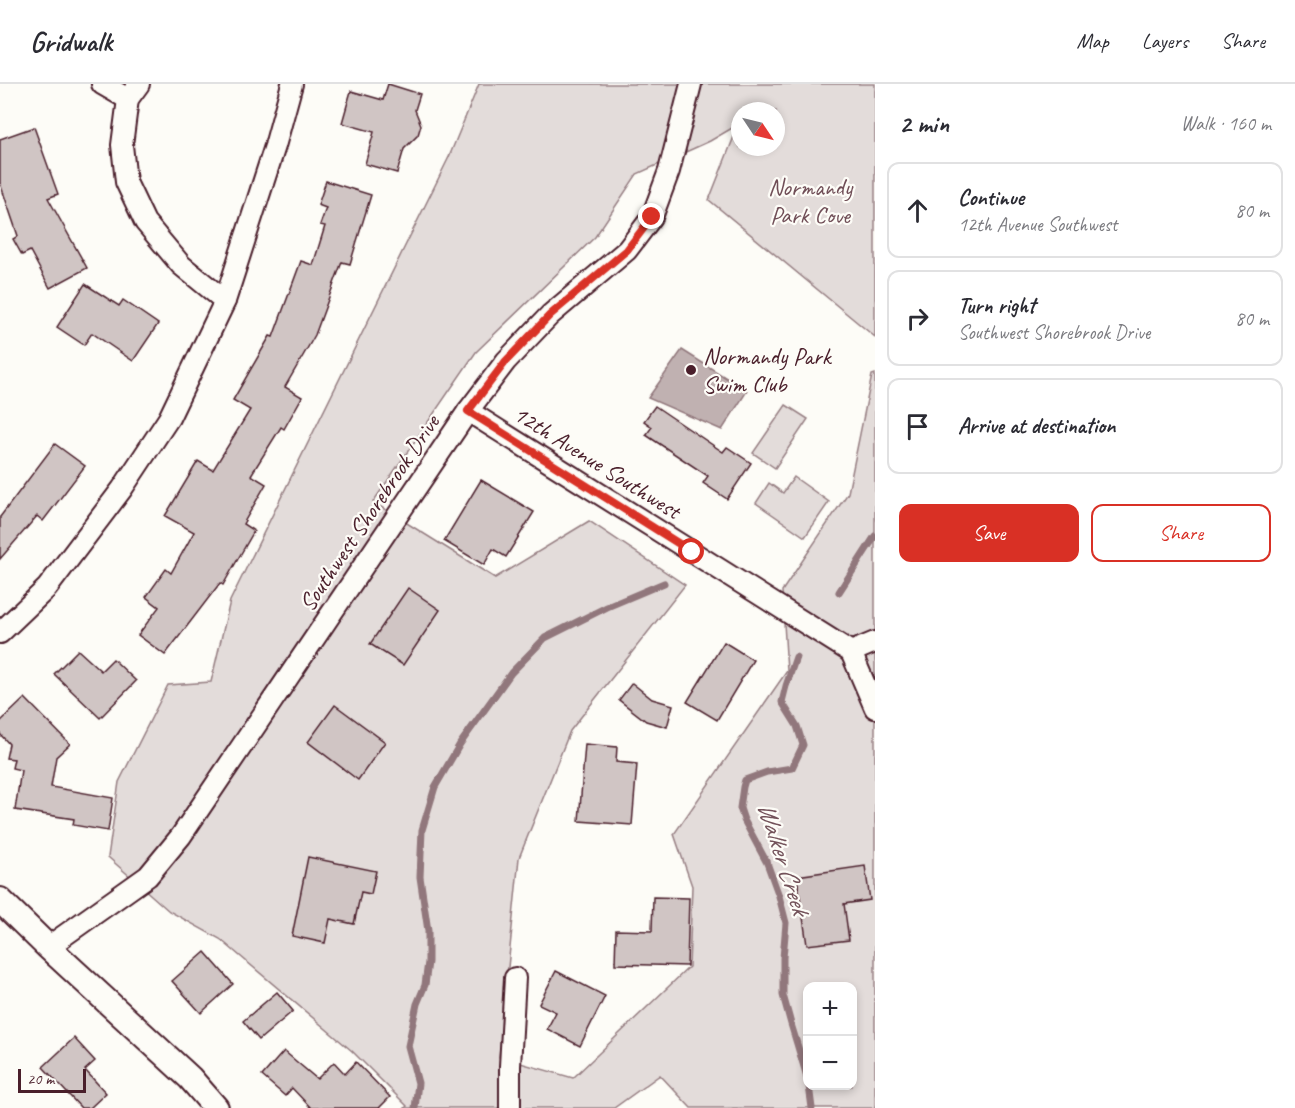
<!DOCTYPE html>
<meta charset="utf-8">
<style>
:root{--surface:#fff;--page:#f2f2f3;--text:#2b2b33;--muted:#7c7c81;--line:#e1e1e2;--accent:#d93025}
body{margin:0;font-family:Caveat,sans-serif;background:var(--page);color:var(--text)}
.controls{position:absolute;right:18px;bottom:18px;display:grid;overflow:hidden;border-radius:12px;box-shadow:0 3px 9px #0003}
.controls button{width:54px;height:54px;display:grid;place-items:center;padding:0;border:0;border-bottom:2px solid var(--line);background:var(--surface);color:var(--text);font:30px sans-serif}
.compass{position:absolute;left:731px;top:18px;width:54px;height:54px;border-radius:50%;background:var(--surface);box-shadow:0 3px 9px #0003;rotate:125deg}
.scale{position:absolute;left:18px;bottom:15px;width:68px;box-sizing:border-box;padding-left:6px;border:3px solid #4a1f2b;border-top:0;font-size:16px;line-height:21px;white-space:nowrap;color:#4a1f2b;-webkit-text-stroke:4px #fdfcf7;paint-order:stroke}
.stop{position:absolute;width:18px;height:18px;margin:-14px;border:4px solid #d93025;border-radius:50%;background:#fff}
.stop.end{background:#d93025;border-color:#fff;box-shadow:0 2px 6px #0008}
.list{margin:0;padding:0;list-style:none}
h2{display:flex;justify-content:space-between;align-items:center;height:78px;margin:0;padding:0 24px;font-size:26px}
h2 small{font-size:20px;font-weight:400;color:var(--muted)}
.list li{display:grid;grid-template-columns:39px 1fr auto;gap:18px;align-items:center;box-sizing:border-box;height:96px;margin:0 12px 12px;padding:0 12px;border:2px solid var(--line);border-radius:12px}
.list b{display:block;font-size:22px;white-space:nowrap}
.list p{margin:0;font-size:20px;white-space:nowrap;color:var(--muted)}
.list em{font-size:20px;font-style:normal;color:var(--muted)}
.actions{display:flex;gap:12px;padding:18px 24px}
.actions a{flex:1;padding:14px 0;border:2px solid var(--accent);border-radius:12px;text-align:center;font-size:21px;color:var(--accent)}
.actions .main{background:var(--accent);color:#fff}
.icon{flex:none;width:33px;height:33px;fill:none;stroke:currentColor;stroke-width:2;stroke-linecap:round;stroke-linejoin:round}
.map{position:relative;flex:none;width:875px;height:1024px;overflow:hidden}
header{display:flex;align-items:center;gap:36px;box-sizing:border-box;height:84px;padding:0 30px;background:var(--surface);border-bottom:2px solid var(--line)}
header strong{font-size:28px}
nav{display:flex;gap:33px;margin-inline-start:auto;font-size:21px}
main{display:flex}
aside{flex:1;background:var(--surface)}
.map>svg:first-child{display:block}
.green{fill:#e3dcda;stroke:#967e82;stroke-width:1.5;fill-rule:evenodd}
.water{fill:#c0b1b1;stroke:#91777b;stroke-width:1.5}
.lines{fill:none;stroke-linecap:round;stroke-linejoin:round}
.stream{stroke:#91777b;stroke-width:7}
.building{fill:#d0c5c4;stroke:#4a1f2b;stroke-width:1.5}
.minor-casing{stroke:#4a1f2b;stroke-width:24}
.tertiary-casing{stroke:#4a1f2b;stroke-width:28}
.minor{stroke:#fdfcf7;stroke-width:20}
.tertiary{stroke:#fdfcf7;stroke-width:24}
.route{stroke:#d93025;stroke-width:8}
.poi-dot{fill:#4a1f2b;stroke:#fdfcf7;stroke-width:2}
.labels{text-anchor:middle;stroke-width:4.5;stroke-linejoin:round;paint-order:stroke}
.park-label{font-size:24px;fill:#704e57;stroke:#fdfcf7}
.poi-label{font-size:24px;fill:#4a1f2b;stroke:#fdfcf7;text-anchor:start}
.street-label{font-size:24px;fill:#4a1f2b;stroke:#fdfcf7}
.water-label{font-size:26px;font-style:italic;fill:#73525a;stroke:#fdfcf7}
</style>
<header>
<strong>Gridwalk</strong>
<nav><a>Map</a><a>Layers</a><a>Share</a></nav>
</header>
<main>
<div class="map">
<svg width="875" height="1024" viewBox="0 0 875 1024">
<rect width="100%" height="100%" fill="#fdfcf7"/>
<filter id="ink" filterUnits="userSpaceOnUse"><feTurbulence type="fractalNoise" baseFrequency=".0167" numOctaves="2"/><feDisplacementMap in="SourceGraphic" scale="12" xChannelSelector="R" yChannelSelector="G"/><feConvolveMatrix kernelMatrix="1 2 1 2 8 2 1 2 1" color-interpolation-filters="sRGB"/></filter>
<g filter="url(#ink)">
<g class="green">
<path d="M 479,0 L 875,0 L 875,253 L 709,116 L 739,40 L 710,57 L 637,90 L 595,153 L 476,268 L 373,418 L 495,494 L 589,437 L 685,501 L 570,647 L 519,774 L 499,973 L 573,994 L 689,883 L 692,802 L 674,750 L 787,587 L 782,507 L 848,409 L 872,291 L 875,290 L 875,1024 L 691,1024 L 660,991 L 614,1024 L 405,1024 L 407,1022 L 352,967 L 220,855 L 169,827 L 108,773 L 119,698 L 168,601 L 211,598 L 230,517 L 449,73 ZM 740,27 L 776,27 L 776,63 L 740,63 ZM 808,902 L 852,902 L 852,1002 L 808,1002 Z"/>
<path d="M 786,321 L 808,335 L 775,384 L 753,369 Z"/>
<path d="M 794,393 L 829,418 L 805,453 L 756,419 L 769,399 L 783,409 Z"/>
</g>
<path class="water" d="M 682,266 L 747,307 L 722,346 L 648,314 Z"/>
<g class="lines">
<g class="stream">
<path d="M 839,508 L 875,452"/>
<path d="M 796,573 L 786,602 L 782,618 L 797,642 L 803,661 L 792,684 L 767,688 L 745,696 L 743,703 L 740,724 L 744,736 L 767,779 L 779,812 L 786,839 L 783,874 L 783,911 L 791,940 L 808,996"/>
<path d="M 809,1002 L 812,1024"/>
<path d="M 415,1024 L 418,999 L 408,962 L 417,920 L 425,901 L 428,878 L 428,847 L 420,793 L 422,746 L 435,703 L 460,660 L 511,589 L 545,554 L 607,523 L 664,499"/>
</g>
</g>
<g class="building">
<path d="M 388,0 L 420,10 L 415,26 L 421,41 L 418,51 L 404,65 L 397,89 L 365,80 L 374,48 L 342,39 L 351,7 L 383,16 Z"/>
<path d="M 34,43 L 58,110 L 48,114 L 87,184 L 50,204 L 30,167 L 22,171 L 13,155 L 18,152 L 0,99 L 0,55 Z"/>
<path d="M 326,97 L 371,111 L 350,180 L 342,178 L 315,251 L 285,303 L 302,313 L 284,345 L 281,343 L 251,391 L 266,400 L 243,440 L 254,447 L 223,501 L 220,499 L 165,571 L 138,551 L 159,523 L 146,513 L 166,485 L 171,489 L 194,448 L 165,432 L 198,377 L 213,386 L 250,326 L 233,316 L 270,252 L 273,253 L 301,177 L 313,181 L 325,142 L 320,141 L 326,124 L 318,121 Z"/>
<path d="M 85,200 L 119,222 L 123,216 L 158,240 L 133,277 L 92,249 L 84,261 L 57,243 Z"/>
<path d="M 655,322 L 723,368 L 727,363 L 751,379 L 727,415 L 703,399 L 708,392 L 646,351 L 652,343 L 644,337 Z"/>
<path d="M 55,360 L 85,382 L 43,437 L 37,432 L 0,475 L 0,433 Z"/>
<path d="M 481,396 L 534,428 L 506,473 L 493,465 L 484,481 L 444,457 Z"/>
<path d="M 408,504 L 440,526 L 403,581 L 370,560 Z"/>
<path d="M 724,558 L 753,576 L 717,636 L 687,618 Z"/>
<path d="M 78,566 L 101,587 L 113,575 L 136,597 L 100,634 L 54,590 Z"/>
<path d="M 632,599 L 652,615 L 673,621 L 667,643 L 646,637 L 619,616 Z"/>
<path d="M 25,614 L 70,660 L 56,673 L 51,703 L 113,714 L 108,747 L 73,741 L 74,735 L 15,726 L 21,686 L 12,684 L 14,675 L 6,674 L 9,660 L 0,650 L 0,638 Z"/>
<path d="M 335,621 L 385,658 L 358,696 L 308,658 Z"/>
<path d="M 585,660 L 617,663 L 616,678 L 637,680 L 632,741 L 579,737 Z"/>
<path d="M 308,773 L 376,787 L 371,810 L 361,808 L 354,840 L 330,835 L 325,859 L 292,852 Z"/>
<path d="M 865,782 L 870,816 L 844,820 L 849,856 L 807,861 L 797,792 Z"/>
<path d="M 653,813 L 689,814 L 687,882 L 615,880 L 616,846 L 652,847 Z"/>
<path d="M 205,868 L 233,900 L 201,929 L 172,897 Z"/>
<path d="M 556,887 L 605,912 L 580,962 L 547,945 L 556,928 L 539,920 Z"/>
<path d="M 277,908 L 293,927 L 259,956 L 243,937 Z"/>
<path d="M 74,954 L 95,977 L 85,986 L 106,1009 L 90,1024 L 81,1024 L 43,983 Z"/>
<path d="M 284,967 L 317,995 L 334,978 L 345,990 L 356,978 L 390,1013 L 379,1024 L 311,1024 L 292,1004 L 285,1012 L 262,992 Z"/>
</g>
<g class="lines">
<g class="minor-casing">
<g id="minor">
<path d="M 102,0 L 128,15"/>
<path d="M 139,0 L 128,15 L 122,61 L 126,98 L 145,138 L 181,181 L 225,217"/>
<path d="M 468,327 L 851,568"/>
<path d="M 0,549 L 47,504 L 122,405 L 169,334 L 225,217 L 275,62 L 292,0"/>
<path d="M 851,568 L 875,624"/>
<path d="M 851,568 L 875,558"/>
<path d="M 48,863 L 148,792 L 181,752 L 468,327 L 506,277 L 550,231 L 627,166 L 652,133 L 669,87 L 691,0"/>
<path d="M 510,1024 L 510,982 L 515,894"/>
</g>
</g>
<g class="tertiary-casing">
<path id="tertiary" d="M 0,816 L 48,863 L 190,994 L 216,1024"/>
</g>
<use href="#minor" class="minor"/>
<use href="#tertiary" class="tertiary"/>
</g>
</g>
<g class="lines" filter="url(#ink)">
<path class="route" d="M 652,133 L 627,166 L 550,231 L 506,277 L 468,327 L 692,468"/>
</g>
<circle class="poi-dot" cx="691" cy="286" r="6"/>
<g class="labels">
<g class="park-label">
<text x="810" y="111">Normandy<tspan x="810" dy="28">Park Cove</tspan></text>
</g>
<g class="poi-label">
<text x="703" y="280">Normandy Park<tspan x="703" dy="28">Swim Club</tspan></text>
</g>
<g class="street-label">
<text transform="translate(597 378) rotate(32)" y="8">12th Avenue Southwest</text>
<text transform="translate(369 429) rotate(-56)" y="8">Southwest Shorebrook Drive</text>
</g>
<g class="water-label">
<text transform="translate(784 774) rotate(72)" y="9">Walker Creek</text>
</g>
</g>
</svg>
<div class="controls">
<button>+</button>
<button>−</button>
</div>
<svg class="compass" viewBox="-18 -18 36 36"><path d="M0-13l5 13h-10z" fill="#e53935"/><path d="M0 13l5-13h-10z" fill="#7c7c81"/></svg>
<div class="scale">20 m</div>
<div class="stop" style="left:692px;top:468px"></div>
<div class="stop end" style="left:652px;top:133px"></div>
</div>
<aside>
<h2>2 min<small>Walk · 160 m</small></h2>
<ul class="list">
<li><svg class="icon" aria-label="ahead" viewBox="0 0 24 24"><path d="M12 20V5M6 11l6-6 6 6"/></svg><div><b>Continue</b><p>12th Avenue Southwest</p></div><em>80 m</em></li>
<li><svg class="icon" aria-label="right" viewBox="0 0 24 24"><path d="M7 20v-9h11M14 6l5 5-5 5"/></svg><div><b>Turn right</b><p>Southwest Shorebrook Drive</p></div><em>80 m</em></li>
<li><svg class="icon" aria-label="arrive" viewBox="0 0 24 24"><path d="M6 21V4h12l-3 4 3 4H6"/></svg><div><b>Arrive at destination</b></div></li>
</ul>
<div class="actions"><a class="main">Save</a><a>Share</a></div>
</aside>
</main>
